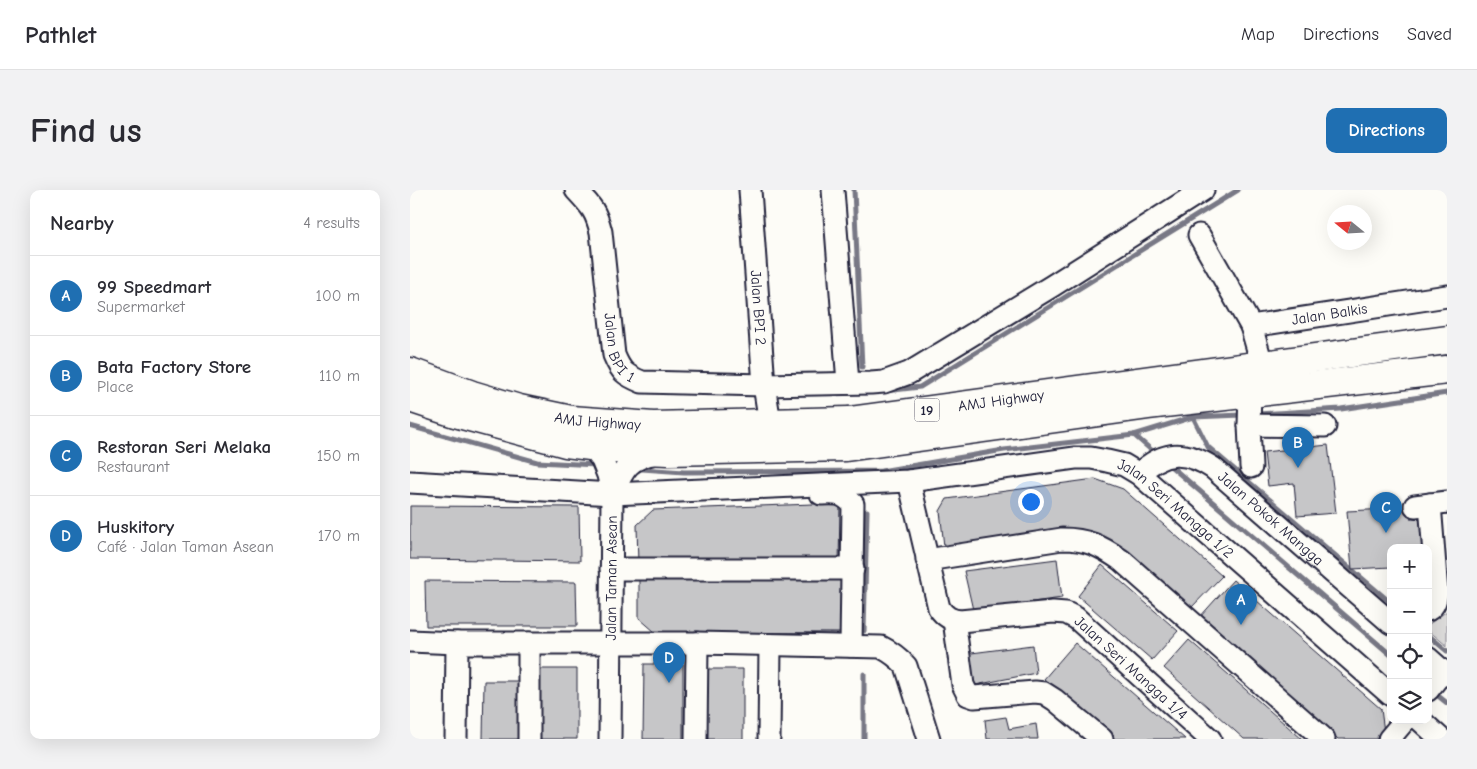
<!DOCTYPE html>
<meta charset="utf-8">
<style>
:root{--surface:#fff;--page:#f2f2f3;--text:#2b2b33;--muted:#7c7c81;--line:#e1e1e2;--accent:#1f6fb2}
body{margin:0;font-family:"Comic Neue",sans-serif;background:var(--page);color:var(--text)}
.controls{position:absolute;right:15px;bottom:15px;display:grid;overflow:hidden;border-radius:10px;box-shadow:0 5px 20px #0002}
.controls button{width:45px;height:45px;display:grid;place-items:center;padding:0;border:0;border-bottom:1px solid var(--line);background:var(--surface);color:var(--text);font:25px sans-serif}
.compass{position:absolute;left:917px;top:15px;width:45px;height:45px;border-radius:50%;background:var(--surface);box-shadow:0 5px 20px #0002;rotate:288deg}
.you{position:absolute;left:620px;top:311px;width:18px;height:18px;margin:-12px;border:4px solid #fff;border-radius:50%;background:#1a73e8;box-shadow:0 0 0 8px #1a73e833}
.badge{display:grid;place-items:center;width:32px;height:32px;border-radius:50%;background:var(--accent);color:#fff;font-size:16px;font-weight:700}
.pin{position:absolute;translate:-50% -41px;filter:drop-shadow(0 1px 2px #0008)}
.pin::after{content:'';position:absolute;top:26px;width:18px;height:15px;background:inherit;clip-path:polygon(0 0,100% 0,50% 100%)}
.list{margin:0;padding:0;list-style:none}
h2{display:flex;justify-content:space-between;align-items:center;height:65px;margin:0;padding:0 20px;font-size:21px}
h2 small{font-size:16px;font-weight:400;color:var(--muted)}
.list li{display:grid;grid-template-columns:32px 1fr auto;gap:15px;align-items:center;box-sizing:border-box;height:80px;padding:0 20px;border-top:1px solid var(--line)}
.list b{display:block;font-size:19px;white-space:nowrap}
.list p{margin:0;font-size:16px;white-space:nowrap;color:var(--muted)}
.list em{font-size:16px;font-style:normal;color:var(--muted)}
.icon{flex:none;width:28px;height:28px;fill:none;stroke:currentColor;stroke-width:2;stroke-linecap:round;stroke-linejoin:round}
.map{position:relative;flex:none;width:1037px;height:549px;overflow:hidden;border-radius:10px}
header{display:flex;align-items:center;gap:30px;box-sizing:border-box;height:70px;padding:0 25px;background:var(--surface);border-bottom:1px solid var(--line)}
header strong{font-size:24px}
nav{display:flex;gap:28px;margin-inline-start:auto;font-size:18px}
.intro{display:flex;align-items:center;justify-content:space-between;box-sizing:border-box;height:120px;padding:0 30px}
h1{margin:0;font-size:35px}
.button{padding:12px 22px;border-radius:10px;background:var(--accent);color:#fff;font-size:18px;font-weight:700}
main{display:flex;gap:30px;padding:0 30px}
aside{flex:1;background:var(--surface);border-radius:10px;box-shadow:0 5px 20px #0002}
.map>svg:first-child{display:block}
.green{fill:#dddcdb;stroke:#807f8b}
.lines{fill:none;stroke-linecap:round;stroke-linejoin:round}
.stream{stroke:#787885;stroke-width:5}
.building{fill:#c6c6c8;stroke:#22223b}
.minor-casing{stroke:#22223b;stroke-width:25}
.highway-casing{stroke:#22223b;stroke-width:31}
.minor{stroke:#fdfcf7;stroke-width:21}
.highway{stroke:#fdfcf7;stroke-width:28}
.labels{text-anchor:middle;stroke-width:4;stroke-linejoin:round;paint-order:stroke}
.shield{fill:#fdfcf7;stroke:#646373;stroke-width:1}
.shield-label{font-size:14px;font-weight:bold;fill:#22223b}
.street-label{font-size:15px;fill:#22223b;stroke:#fdfcf7}
</style>
<header>
<strong>Pathlet</strong>
<nav><a>Map</a><a>Directions</a><a>Saved</a></nav>
</header>
<div class="intro"><h1>Find us</h1><a class="button">Directions</a></div>
<main>
<aside>
<h2>Nearby<small>4 results</small></h2>
<ul class="list">
<li><span class="badge">A</span><div><b>99 Speedmart</b><p>Supermarket</p></div><em>100 m</em></li>
<li><span class="badge">B</span><div><b>Bata Factory Store</b><p>Place</p></div><em>110 m</em></li>
<li><span class="badge">C</span><div><b>Restoran Seri Melaka</b><p>Restaurant</p></div><em>150 m</em></li>
<li><span class="badge">D</span><div><b>Huskitory</b><p>Café · Jalan Taman Asean</p></div><em>170 m</em></li>
</ul>
</aside>
<div class="map">
<svg width="1037" height="549" viewBox="0 0 1037 549">
<rect width="100%" height="100%" fill="#fdfcf7"/>
<filter id="ink" filterUnits="userSpaceOnUse"><feTurbulence type="fractalNoise" baseFrequency=".02" numOctaves="2"/><feDisplacementMap in="SourceGraphic" scale="10" xChannelSelector="R" yChannelSelector="G"/><feConvolveMatrix kernelMatrix="1 2 1 2 8 2 1 2 1" color-interpolation-filters="sRGB"/></filter>
<g filter="url(#ink)">
<path class="green" d="M 1037,421 L 1037,456 L 1018,440 L 1018,435 Z"/>
<g class="lines">
<g class="stream">
<path d="M 444,0 L 452,177"/>
<path d="M 475,201 L 510,197 L 828,0"/>
<path d="M 848,224 L 931,219 L 1037,203"/>
<path d="M 783,227 L 798,257 L 981,413"/>
<path d="M 0,236 L 127,272 L 187,275"/>
<path d="M 724,245 L 747,265"/>
<path d="M 757,273 L 981,465"/>
<path d="M 232,279 L 274,282 L 471,281 L 594,260 L 724,245 L 783,227 L 832,225"/>
<path d="M 454,441 L 457,321"/>
<path d="M 1018,445 L 1037,461"/>
<path d="M 1022,501 L 1037,513"/>
<path d="M 454,549 L 454,484"/>
</g>
</g>
<g class="building">
<path d="M 918,255 L 926,323 L 887,326 L 884,293 L 858,296 L 854,262 Z"/>
<path d="M 685,289 L 713,299 L 812,386 L 780,419 L 663,341 L 535,365 L 530,321 L 537,309 Z"/>
<path d="M 430,313 L 429,375 L 228,375 L 227,335 L 243,320 Z"/>
<path d="M 0,316 L 169,317 L 170,371 L 0,369 Z"/>
<path d="M 999,318 L 1001,329 L 1011,328 L 1014,358 L 981,358 L 981,377 L 942,379 L 937,321 Z"/>
<path d="M 647,369 L 652,408 L 563,420 L 554,381 Z"/>
<path d="M 692,375 L 768,441 L 742,470 L 668,406 Z"/>
<path d="M 431,384 L 432,443 L 245,442 L 229,428 L 229,388 Z"/>
<path d="M 823,390 L 971,519 L 974,542 L 968,549 L 928,549 L 789,428 Z"/>
<path d="M 15,391 L 166,392 L 167,436 L 16,436 Z"/>
<path d="M 779,450 L 892,549 L 834,549 L 754,478 Z"/>
<path d="M 665,453 L 775,549 L 702,549 L 634,489 Z"/>
<path d="M 623,455 L 626,483 L 560,496 L 554,464 Z"/>
<path d="M 234,474 L 273,474 L 273,549 L 233,549 Z"/>
<path d="M 129,479 L 167,479 L 167,549 L 128,549 Z"/>
<path d="M 295,479 L 333,479 L 333,549 L 294,549 Z"/>
<path d="M 74,491 L 113,491 L 112,549 L 73,549 Z"/>
<path d="M 596,527 L 599,539 L 626,534 L 628,549 L 577,549 L 575,530 Z"/>
</g>
<g class="lines">
<g class="minor-casing">
<g id="minor">
<path id="s1" d="M 166,0 C 181,16 186,21 191,42 L 204,165 C 211,182 215,185 232,192 L 354,195 L 461,193 L 474,192 L 499,183 L 642,96 L 793,0"/>
<path id="s2" d="M 340,0 L 354,195 L 360,233"/>
<path d="M 423,0 L 438,193"/>
<path d="M 789,45 L 841,136"/>
<path id="s3" d="M 852,174 L 841,136 L 1037,106"/>
<path d="M 840,204 L 839,235 L 841,277"/>
<path d="M 839,235 L 915,236"/>
<path d="M 181,256 L 192,270 L 198,285 L 202,304"/>
<path id="s4" d="M 729,284 C 753,260 776,260 803,278 L 981,433"/>
<path id="s5" d="M 499,291 L 529,418 C 535,427 541,430 550,431 L 643,422 L 656,423 L 666,428 L 800,549"/>
<path id="s6" d="M 0,292 L 202,304 L 499,291 L 665,268 L 681,268 L 697,271 L 714,275 L 729,284 L 981,505"/>
<path d="M 411,304 C 427,303 432,303 443,314 L 441,456"/>
<path d="M 1005,316 L 1037,312"/>
<path d="M 517,370 L 652,349 C 677,349 691,356 711,370 L 914,549"/>
<path d="M 201,379 L 443,379"/>
<path d="M 1018,420 C 1025,416 1026,409 1027,402 L 1020,314"/>
<path d="M 544,430 L 553,495 L 558,505 L 564,507 L 625,502 L 634,503 L 645,510 L 692,549"/>
<path d="M 0,451 L 47,453 L 287,453 L 471,457 C 481,462 488,467 496,476 L 519,549"/>
<path d="M 1018,468 L 1037,485"/>
<path d="M 1018,500 L 1033,481"/>
<path d="M 1010,530 L 1031,549"/>
<path d="M 46,549 L 47,453"/>
<path d="M 119,549 L 119,453"/>
<path id="s7" d="M 200,549 L 202,304 C 214,279 217,269 246,263"/>
<path d="M 286,549 L 287,453"/>
<path d="M 359,549 L 360,455"/>
<path d="M 979,549 L 995,530"/>
</g>
</g>
<g class="highway-casing">
<g id="highway">
<path id="s8" d="M 0,182 L 62,205 L 109,219 L 161,230 L 243,236 L 439,231 L 1037,150"/>
<path d="M 0,208 L 45,223 L 156,253 L 205,259 L 259,261 L 436,257 L 739,215 L 1037,180"/>
</g>
</g>
<use href="#minor" class="minor"/>
<use href="#highway" class="highway"/>
</g>
</g>
<g class="labels">
<rect class="shield" x="504.5" y="208.5" width="25" height="23" rx="4"/>
<g class="shield-label">
<text x="517" y="225">19</text>
</g>
<g class="street-label">
<text dy="5" stroke="none"><textPath href="#s2" startOffset="118">Jalan BPI 2</textPath></text>
<text dy="5" stroke="none"><textPath href="#s3" startOffset="119">Jalan Balkis</textPath></text>
<text dy="5" stroke="none"><textPath href="#s1" startOffset="168">Jalan BPI 1</textPath></text>
<text dy="5" stroke="none"><textPath href="#s8" startOffset="600">AMJ Highway</textPath></text>
<text dy="5" stroke="none"><textPath href="#s8" startOffset="195">AMJ Highway</textPath></text>
<text dy="5" stroke="none"><textPath href="#s6" startOffset="784">Jalan Seri Mangga 1/2</textPath></text>
<text dy="5" stroke="none"><textPath href="#s4" startOffset="159">Jalan Pokok Mangga</textPath></text>
<text dy="5" stroke="none"><textPath href="#s7" startOffset="161">Jalan Taman Asean</textPath></text>
<text dy="5" stroke="none"><textPath href="#s5" startOffset="348">Jalan Seri Mangga 1/4</textPath></text>
</g>
</g>
</svg>
<div class="controls">
<button>+</button>
<button>−</button>
<button><svg class="icon" aria-label="locate" viewBox="0 0 24 24"><circle cx="12" cy="12" r="6"/><path d="M12 2v4M12 18v4M2 12h4M18 12h4"/></svg></button>
<button><svg class="icon" aria-label="layers" viewBox="0 0 24 24"><path d="M12 4l9 5-9 5-9-5zM3 14l9 5 9-5"/></svg></button>
</div>
<svg class="compass" viewBox="-18 -18 36 36"><path d="M0-13l5 13h-10z" fill="#e53935"/><path d="M0 13l5-13h-10z" fill="#7c7c81"/></svg>
<div class="you"></div>
<div class="pin badge" style="left:831px;top:435px">A</div>
<div class="pin badge" style="left:888px;top:278px">B</div>
<div class="pin badge" style="left:976px;top:343px">C</div>
<div class="pin badge" style="left:259px;top:493px">D</div>
</div>
</main>
